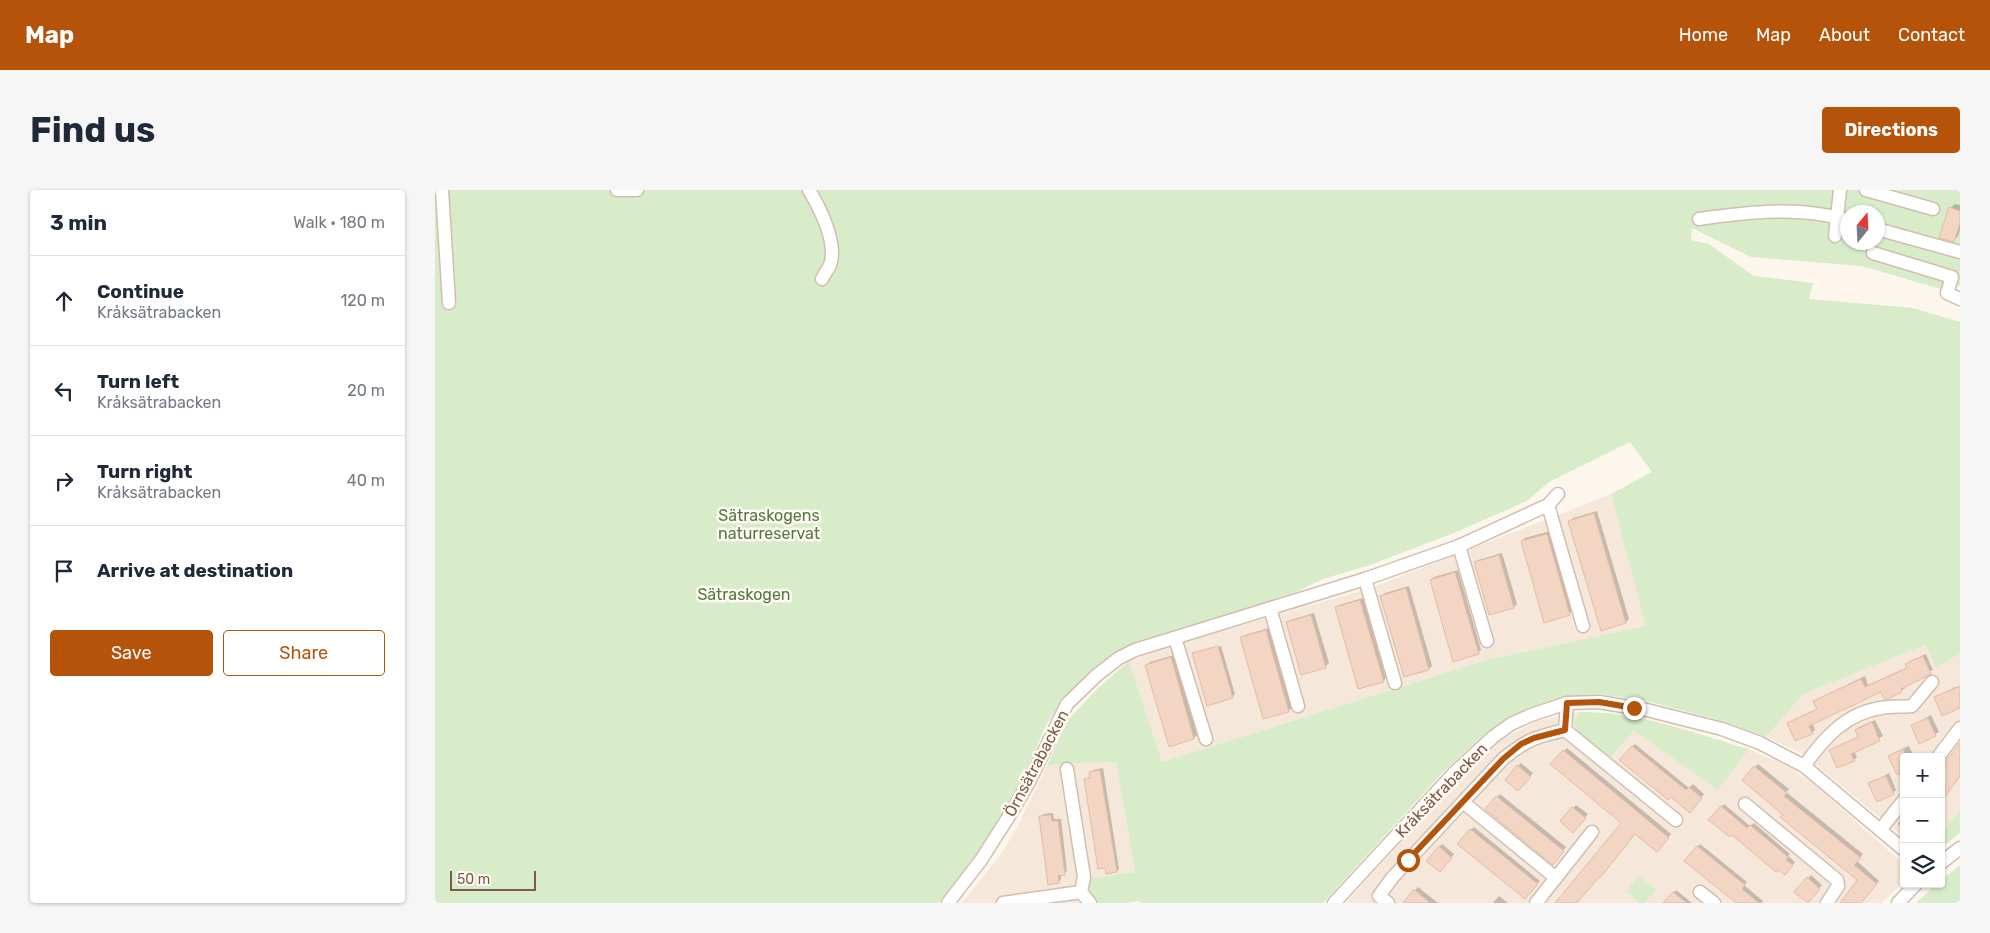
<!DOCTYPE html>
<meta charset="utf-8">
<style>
:root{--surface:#fff;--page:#f6f6f7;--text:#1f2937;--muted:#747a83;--line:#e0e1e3;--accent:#b45309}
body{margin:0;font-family:Rubik,sans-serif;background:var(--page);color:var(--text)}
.controls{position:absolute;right:15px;bottom:15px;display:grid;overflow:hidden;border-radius:5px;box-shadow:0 1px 4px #0004}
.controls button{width:45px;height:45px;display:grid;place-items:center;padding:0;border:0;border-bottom:1px solid var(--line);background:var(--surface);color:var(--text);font:25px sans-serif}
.compass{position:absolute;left:1405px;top:15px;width:45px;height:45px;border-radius:50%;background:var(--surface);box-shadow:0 1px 4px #0004;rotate:18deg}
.scale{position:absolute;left:15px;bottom:12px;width:86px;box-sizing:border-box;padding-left:5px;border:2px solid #7a5c4d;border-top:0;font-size:14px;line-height:18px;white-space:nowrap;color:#7a5c4d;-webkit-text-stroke:4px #fffaf3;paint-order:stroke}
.stop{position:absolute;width:15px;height:15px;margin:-11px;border:4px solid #b45309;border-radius:50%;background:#fff}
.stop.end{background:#b45309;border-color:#fff;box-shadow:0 1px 5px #0008}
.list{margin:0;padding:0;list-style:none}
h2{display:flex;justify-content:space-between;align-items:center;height:65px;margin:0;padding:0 20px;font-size:21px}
h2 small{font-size:16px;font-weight:400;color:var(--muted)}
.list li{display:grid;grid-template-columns:32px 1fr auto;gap:15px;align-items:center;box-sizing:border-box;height:90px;padding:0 20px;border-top:1px solid var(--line)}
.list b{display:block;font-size:19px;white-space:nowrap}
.list p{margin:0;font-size:16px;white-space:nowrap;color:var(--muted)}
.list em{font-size:16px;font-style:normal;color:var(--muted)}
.actions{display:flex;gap:10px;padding:15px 20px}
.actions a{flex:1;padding:11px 0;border:1px solid var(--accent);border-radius:5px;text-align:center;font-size:18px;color:var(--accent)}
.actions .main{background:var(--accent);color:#fff}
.icon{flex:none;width:28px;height:28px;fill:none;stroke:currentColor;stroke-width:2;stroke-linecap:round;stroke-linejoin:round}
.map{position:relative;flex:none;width:1525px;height:713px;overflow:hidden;border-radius:5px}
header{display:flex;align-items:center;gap:30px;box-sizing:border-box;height:70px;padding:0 25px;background:var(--accent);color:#fff}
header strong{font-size:24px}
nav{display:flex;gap:28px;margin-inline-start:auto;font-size:18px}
.intro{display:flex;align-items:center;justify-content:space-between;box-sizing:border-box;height:120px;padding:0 30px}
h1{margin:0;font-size:35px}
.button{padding:12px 22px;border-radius:5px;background:var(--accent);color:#fff;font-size:18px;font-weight:700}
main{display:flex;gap:30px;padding:0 30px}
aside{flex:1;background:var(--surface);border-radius:5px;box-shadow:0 1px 4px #0004}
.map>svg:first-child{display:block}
.residential{fill:#f5e8da}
.green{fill:#d8ecc9;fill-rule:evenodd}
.shadow{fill:#0003}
.building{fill:#f3d5c3;stroke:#e6bba3}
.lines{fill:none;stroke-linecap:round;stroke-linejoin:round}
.minor-casing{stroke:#d1beb0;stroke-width:15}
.minor{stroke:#fff;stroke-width:12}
.route{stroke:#b45309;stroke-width:6}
.labels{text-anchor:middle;stroke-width:5;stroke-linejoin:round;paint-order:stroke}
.park-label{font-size:16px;fill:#537a41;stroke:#fffaf3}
.street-label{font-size:16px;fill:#7a5c4d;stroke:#fffaf3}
</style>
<header>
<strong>Map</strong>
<nav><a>Home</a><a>Map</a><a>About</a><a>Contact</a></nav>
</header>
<div class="intro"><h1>Find us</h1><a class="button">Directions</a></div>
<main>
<aside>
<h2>3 min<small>Walk · 180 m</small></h2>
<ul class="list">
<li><svg class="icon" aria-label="ahead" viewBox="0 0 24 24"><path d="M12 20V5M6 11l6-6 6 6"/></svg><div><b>Continue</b><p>Kråksätrabacken</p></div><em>120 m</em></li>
<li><svg class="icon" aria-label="left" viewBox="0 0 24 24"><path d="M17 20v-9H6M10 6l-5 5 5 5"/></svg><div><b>Turn left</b><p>Kråksätrabacken</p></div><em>20 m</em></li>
<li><svg class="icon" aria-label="right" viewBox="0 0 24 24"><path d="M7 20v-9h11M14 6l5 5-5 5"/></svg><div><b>Turn right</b><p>Kråksätrabacken</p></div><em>40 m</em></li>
<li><svg class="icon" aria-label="arrive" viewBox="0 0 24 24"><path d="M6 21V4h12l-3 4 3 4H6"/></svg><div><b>Arrive at destination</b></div></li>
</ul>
<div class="actions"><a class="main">Save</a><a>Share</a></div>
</aside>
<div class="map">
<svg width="1525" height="713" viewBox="0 0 1525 713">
<rect width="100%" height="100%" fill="#fdf6ec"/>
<g class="residential">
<path d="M 1176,304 L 1212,436 L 1051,470 L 727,572 L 694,471 L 747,452 L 936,398 Z"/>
<path d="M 1490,455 L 1501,477 L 1525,464 L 1525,620 L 1506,644 L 1506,567 L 1469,567 L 1469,647 L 1366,563 L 1331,547 L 1368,504 Z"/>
<path d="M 1144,522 L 1139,533 L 1175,568 L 1199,541 L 1283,600 L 1314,559 L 1351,575 L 1376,592 L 1469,674 L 1469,691 L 1447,713 L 911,713 L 1020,592 L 1061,552 L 1102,531 Z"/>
<path d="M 681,572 L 700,682 L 653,689 L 655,704 L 662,713 L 527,713 L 566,664 L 582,638 L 612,575 Z"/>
</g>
<g class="green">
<path d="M 0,0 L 1525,0 L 1525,96 L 1522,95 L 1519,103 L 1427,76 L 1316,67 L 1257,38 L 1256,50 L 1274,54 L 1319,86 L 1378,93 L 1374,109 L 1478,118 L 1525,132 L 1525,464 L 1501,477 L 1490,455 L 1368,504 L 1331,547 L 1287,531 L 1212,511 L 1164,504 L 1130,507 L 1093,518 L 1052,542 L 1009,581 L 888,713 L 705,713 L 704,711 L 689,713 L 662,713 L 655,704 L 653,689 L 700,682 L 681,572 L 612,575 L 633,530 L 662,499 L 694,471 L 727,572 L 1051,470 L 1211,436 L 1176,304 L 1217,282 L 1195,252 L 1114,292 L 1092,311 L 1019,343 L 935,375 L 888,389 L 857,404 L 704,451 L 679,463 L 659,478 L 628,509 L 610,537 L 588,588 L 560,640 L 518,697 L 503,713 L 0,713 ZM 1412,22 L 1442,22 L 1442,52 L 1412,52 Z"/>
<path d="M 1144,522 C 1203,521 1258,543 1314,559 L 1283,600 L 1199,541 L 1175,568 L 1142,540 L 1139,533 Z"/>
<path d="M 1525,620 L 1525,643 L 1506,658 L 1506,644 Z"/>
<path d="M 1525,675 L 1525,710 L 1522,713 L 1481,713 L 1502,694 L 1506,694 L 1506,691 Z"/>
<path d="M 1204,686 L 1221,700 L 1209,713 L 1205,713 L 1191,701 Z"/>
</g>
<g class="shadow">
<path d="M 1520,14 L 1525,15 L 1525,39 L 1523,46 L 1518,50 L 1515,18 Z"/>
<path d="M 1162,321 L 1194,429 L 1191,432 L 1135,331 L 1138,328 Z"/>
<path d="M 1115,341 L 1137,421 L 1134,424 L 1087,351 L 1090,348 Z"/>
<path d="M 1067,363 L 1082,414 L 1079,417 L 1055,424 L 1040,373 L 1043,370 Z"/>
<path d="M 1023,380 L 1046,460 L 1043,463 L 996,390 L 999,387 Z"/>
<path d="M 974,396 L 997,476 L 994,479 L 947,406 L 950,403 Z"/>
<path d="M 928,408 L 951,488 L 948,491 L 901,418 L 904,415 Z"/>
<path d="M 879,423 L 894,473 L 891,476 L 867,484 L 852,433 L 855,430 Z"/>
<path d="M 834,438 L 857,518 L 853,521 L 807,448 L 810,445 Z"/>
<path d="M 786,456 L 800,504 L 797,507 L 758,464 Z"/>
<path d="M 1491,464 L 1498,480 L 1468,496 L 1470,498 L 1466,501 L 1447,500 L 1377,533 L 1380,540 L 1377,543 L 1353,533 L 1383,518 L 1380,512 L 1383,509 L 1430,486 L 1433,495 L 1473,477 L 1472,474 L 1475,471 Z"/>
<path d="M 739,465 L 762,545 L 759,548 L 712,475 L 715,472 Z"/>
<path d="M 1520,497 L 1525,509 L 1525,516 L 1501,507 Z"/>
<path d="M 1496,525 L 1504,542 L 1485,552 L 1477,536 Z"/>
<path d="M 1440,530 L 1448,546 L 1419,561 L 1422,567 L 1419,570 L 1396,560 L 1424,546 L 1421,540 L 1424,537 Z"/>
<path d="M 1200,554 L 1254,598 L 1258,594 L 1269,604 L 1258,618 L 1197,557 Z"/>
<path d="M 1474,556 L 1479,567 L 1455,566 L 1458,563 Z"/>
<path d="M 1132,558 L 1236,644 L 1225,658 L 1200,643 L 1140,713 L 1121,713 L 1188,633 L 1117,574 Z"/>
<path d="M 1086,573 L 1098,583 L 1086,597 L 1083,576 Z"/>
<path d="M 1323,574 L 1354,599 L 1351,602 L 1428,664 L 1422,671 L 1444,691 L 1426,713 L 1406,713 L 1424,690 L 1309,590 Z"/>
<path d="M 668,578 L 684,679 L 682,681 L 650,590 L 656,586 L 656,583 L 658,580 Z"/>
<path d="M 1454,583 L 1461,600 L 1458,603 L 1435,594 Z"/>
<path d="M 1065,604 L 1131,657 L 1120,670 L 1051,619 Z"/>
<path d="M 1289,614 L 1315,636 L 1319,633 L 1355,664 L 1353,666 L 1360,672 L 1350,684 L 1297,643 L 1287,617 Z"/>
<path d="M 1141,615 L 1153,624 L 1141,638 L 1127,631 Z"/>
<path d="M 618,623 L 619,629 L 626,629 L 632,681 L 626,685 L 626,689 L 624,692 L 606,627 L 608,624 Z"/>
<path d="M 1469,626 L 1469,639 L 1463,634 Z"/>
<path d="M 1039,637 L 1105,691 L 1093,704 L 1036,640 Z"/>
<path d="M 1007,654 L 1019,664 L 1005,681 L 1004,657 Z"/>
<path d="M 1265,654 L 1312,692 L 1309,695 L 1328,711 L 1326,713 L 1303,713 L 1251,671 Z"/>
<path d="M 1376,685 L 1387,695 L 1376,708 L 1373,688 Z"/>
<path d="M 983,697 L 1003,713 L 970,713 Z"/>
<path d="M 1241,700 L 1257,713 L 1230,713 Z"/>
<path d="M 1064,706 L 1073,713 L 1058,713 Z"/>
</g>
<g class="building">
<path d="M 1514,17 L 1525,21 L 1525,33 L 1519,52 L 1504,48 Z"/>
<path d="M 1159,323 L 1191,433 L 1166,441 L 1133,331 Z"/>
<path d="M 1112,344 L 1135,425 L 1109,433 L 1086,351 Z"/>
<path d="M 1064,365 L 1079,418 L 1054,425 L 1039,372 Z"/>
<path d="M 1020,382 L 1044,464 L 1018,472 L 995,390 Z"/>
<path d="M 971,398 L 994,480 L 969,487 L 945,406 Z"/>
<path d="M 925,410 L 949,492 L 923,499 L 900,417 Z"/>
<path d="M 876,425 L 891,478 L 866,485 L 851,432 Z"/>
<path d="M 831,440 L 854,522 L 828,529 L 805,447 Z"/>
<path d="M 783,456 L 798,508 L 772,516 L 757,463 Z"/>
<path d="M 1488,466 L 1496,484 L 1466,499 L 1467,502 L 1453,509 L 1449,509 L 1446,502 L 1374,536 L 1378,544 L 1360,551 L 1352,533 L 1382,519 L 1378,511 L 1426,489 L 1430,497 L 1472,478 L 1470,474 Z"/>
<path d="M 736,467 L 759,549 L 734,557 L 710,475 Z"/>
<path d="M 1525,496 L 1525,518 L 1507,526 L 1499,507 Z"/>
<path d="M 1493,528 L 1501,546 L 1484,554 L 1476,535 Z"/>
<path d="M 1437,532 L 1445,551 L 1416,564 L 1420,571 L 1402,578 L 1394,560 L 1423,547 L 1420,540 Z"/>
<path d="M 1525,553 L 1525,586 L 1506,612 L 1506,578 Z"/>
<path d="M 1197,556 L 1251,600 L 1254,597 L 1267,608 L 1255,623 L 1236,607 L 1233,610 L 1184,570 Z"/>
<path d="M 1469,559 L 1469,581 L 1462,585 L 1453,566 Z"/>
<path d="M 1128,560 L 1234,648 L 1222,662 L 1200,644 L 1165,688 L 1164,687 L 1142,713 L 1120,713 L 1186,633 L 1115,574 Z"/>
<path d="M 1082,575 L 1096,587 L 1083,601 L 1070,590 Z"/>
<path d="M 1319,576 L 1352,603 L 1349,606 L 1426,668 L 1419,675 L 1442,694 L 1426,713 L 1405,713 L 1422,690 L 1345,627 L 1348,625 L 1307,590 Z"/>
<path d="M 665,580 L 682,682 L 671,684 L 670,678 L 663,679 L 649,589 L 655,588 L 654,582 Z"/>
<path d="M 1451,586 L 1459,604 L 1442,612 L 1433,593 Z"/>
<path d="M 1061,606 L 1129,661 L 1118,675 L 1050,619 Z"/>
<path d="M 1286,616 L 1312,638 L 1315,635 L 1353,667 L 1351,670 L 1358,675 L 1350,685 L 1343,680 L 1341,682 L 1297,645 L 1295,647 L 1273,630 Z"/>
<path d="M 1137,617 L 1151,628 L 1138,643 L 1125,631 Z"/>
<path d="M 616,625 L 617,631 L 623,631 L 630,685 L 623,686 L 624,693 L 613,695 L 604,626 Z"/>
<path d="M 1035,639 L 1103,694 L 1090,709 L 1022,654 Z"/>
<path d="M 1004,656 L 1017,668 L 1005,682 L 991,671 Z"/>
<path d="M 1262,656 L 1310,695 L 1307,699 L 1324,713 L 1301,713 L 1249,671 Z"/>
<path d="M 1372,687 L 1385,699 L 1373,713 L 1359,702 Z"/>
<path d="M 979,699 L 995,713 L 968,713 Z"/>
<path d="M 1238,702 L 1252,713 L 1228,713 Z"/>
</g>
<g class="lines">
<g class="minor-casing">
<g id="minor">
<path d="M 7,0 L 14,113"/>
<path d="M 182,0 L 202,0"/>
<path d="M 374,0 C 385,18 403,54 395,75 C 393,80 389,84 387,89"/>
<path d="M 1431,0 L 1498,19"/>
<path d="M 1264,29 C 1313,22 1364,16 1412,30"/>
<path d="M 1442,39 L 1525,62"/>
<path d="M 1400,46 L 1405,0"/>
<path d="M 1438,63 L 1517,87 L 1512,103 L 1525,109"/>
<path d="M 1113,315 L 1148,436"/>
<path d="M 1024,356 L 1052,451"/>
<path d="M 930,389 L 960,493"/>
<path d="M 835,418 L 863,516"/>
<path d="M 740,448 L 771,549"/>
<path d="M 1130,540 L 1241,630"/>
<path d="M 1503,567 L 1525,538"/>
<path d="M 1369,576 C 1389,548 1411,523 1446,518 C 1456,516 1467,517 1477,516 L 1497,492"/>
<path d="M 632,579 L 649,687 L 646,702"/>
<path d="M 1029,613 L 1121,688"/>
<path d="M 1310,614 L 1402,690 L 1403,696 L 1392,713"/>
<path d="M 1445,640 L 1469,610"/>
<path d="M 1506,673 L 1525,658"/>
<path d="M 1265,702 L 1279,713"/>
<path d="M 513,713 L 546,670 L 576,623 L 594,592 L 632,514 L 662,485 L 684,468 L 700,460 L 930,389 L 1024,356 L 1113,315 L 1123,304"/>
<path d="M 568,713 L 646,702 L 655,713"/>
<path d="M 899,713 L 1019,583 L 1058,547 L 1076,534 L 1096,525 L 1132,513 L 1164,512 L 1212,520 L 1287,539 L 1325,553 L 1369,576 L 1469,660"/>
<path d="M 953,713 L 944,706 L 957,688 L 1068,569 C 1092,549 1101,547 1130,540 L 1132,513"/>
<path d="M 1101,713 L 1157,642"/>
<path d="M 1463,713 L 1481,694"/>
</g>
</g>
<use href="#minor" class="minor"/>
</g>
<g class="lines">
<path class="route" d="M 973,670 L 1068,569 L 1086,554 L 1099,548 L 1130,540 L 1132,513 L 1164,512 L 1199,518"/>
</g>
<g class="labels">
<g class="park-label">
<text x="334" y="331">Sätraskogens<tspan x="334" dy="18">naturreservat</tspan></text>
<text x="309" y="410">Sätraskogen</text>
</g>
<g class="street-label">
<text transform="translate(601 573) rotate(-62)" y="6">Örnsätrabacken</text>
<text transform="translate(1006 600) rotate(-46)" y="6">Kråksätrabacken</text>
</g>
</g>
</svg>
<div class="controls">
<button>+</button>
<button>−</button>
<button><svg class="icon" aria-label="layers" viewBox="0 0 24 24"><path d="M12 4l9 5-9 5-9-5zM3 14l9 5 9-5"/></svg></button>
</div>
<svg class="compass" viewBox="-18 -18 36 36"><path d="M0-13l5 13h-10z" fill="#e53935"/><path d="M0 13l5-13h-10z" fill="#747a83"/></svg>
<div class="scale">50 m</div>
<div class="stop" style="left:973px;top:670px"></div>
<div class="stop end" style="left:1199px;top:518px"></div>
</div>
</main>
